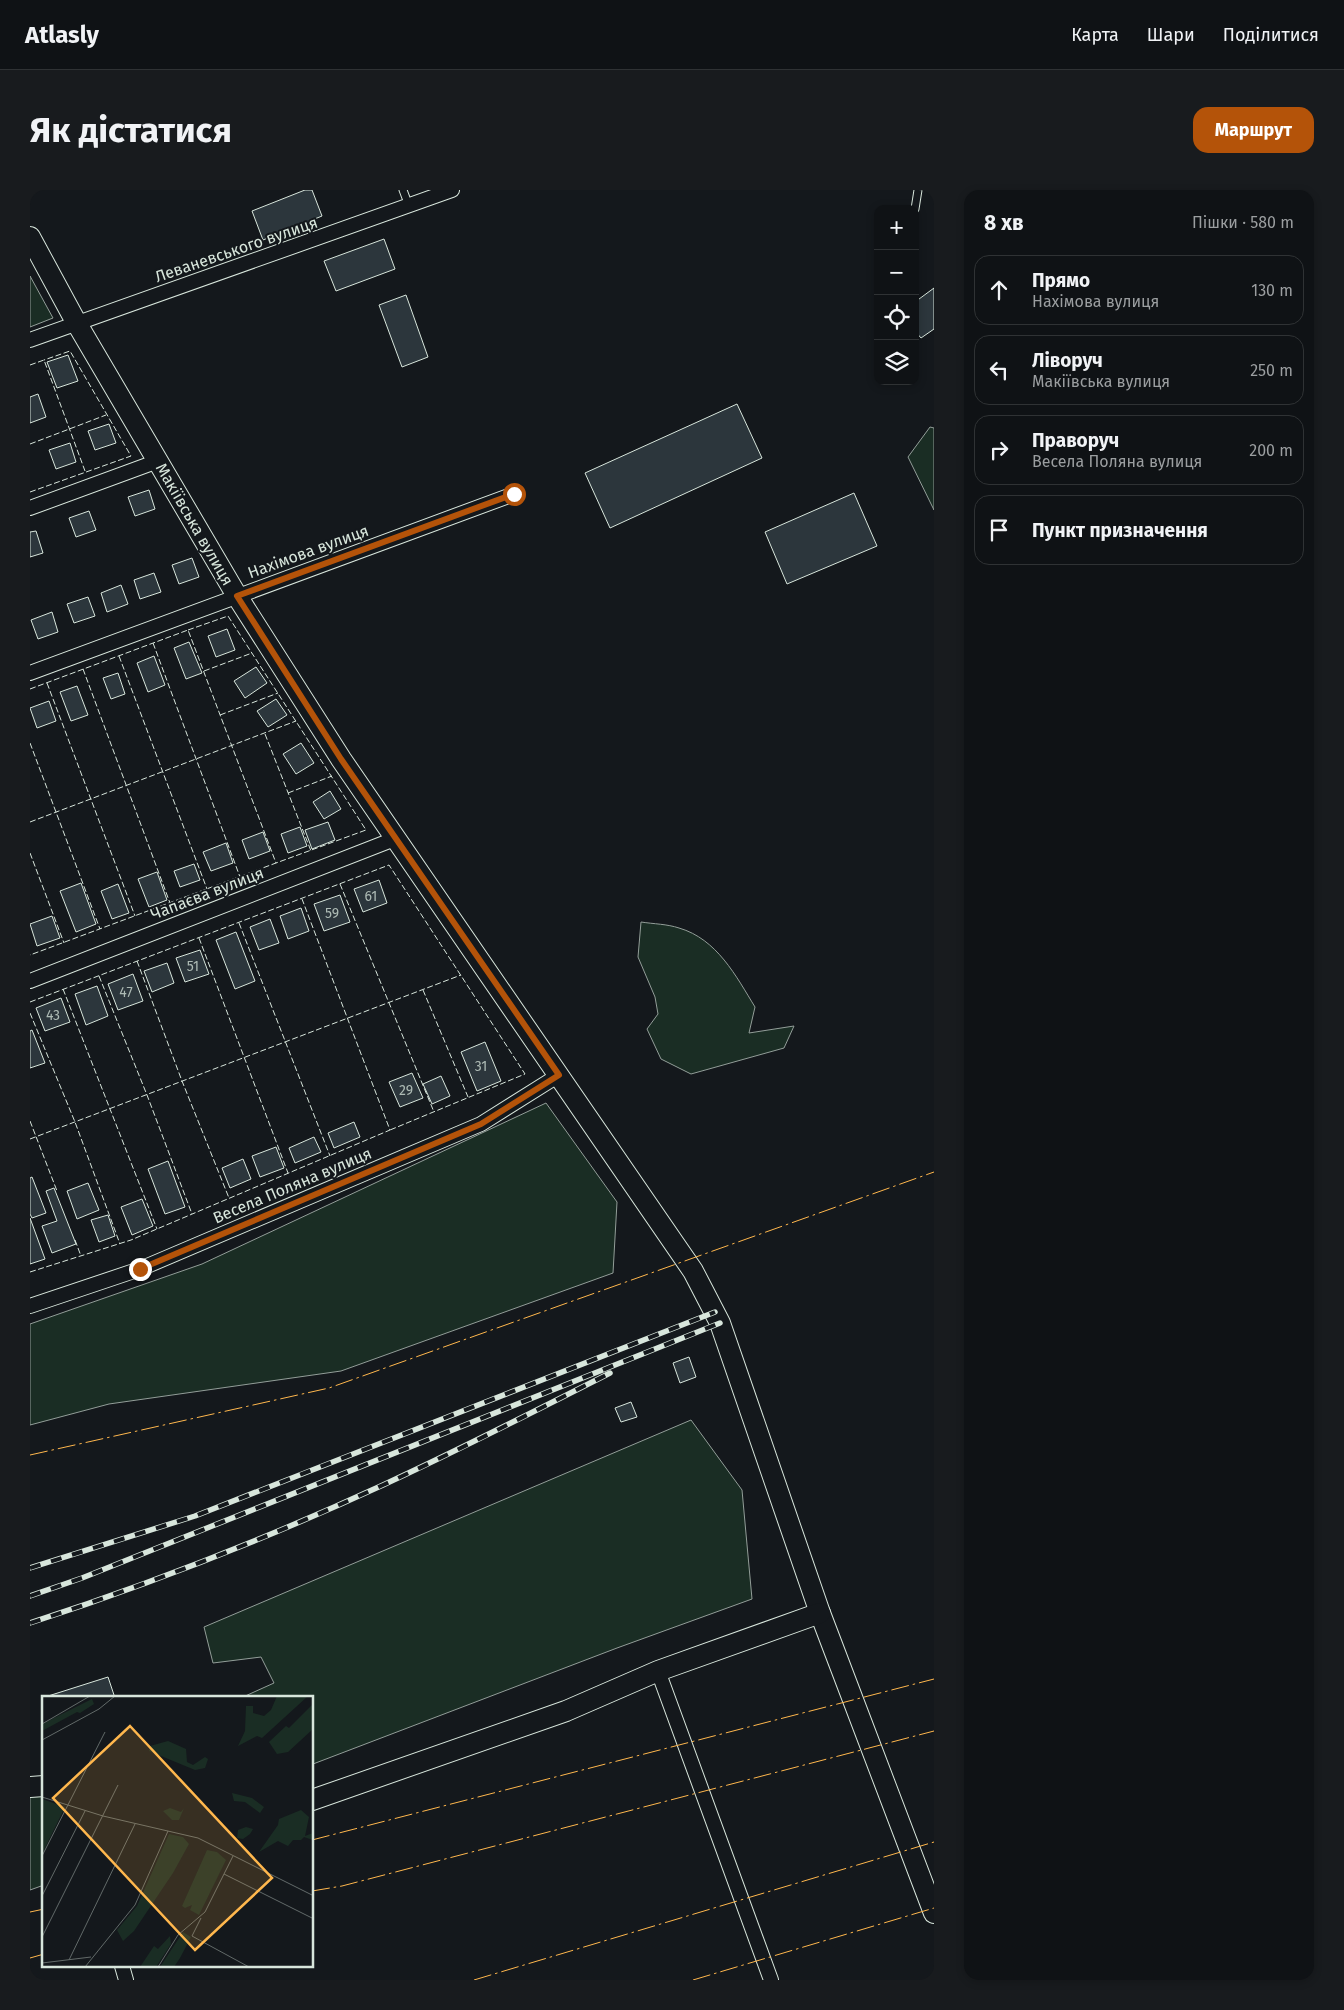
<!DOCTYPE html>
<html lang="uk">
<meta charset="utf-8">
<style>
:root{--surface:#0f1215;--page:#181b1e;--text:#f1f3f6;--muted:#9b9ea0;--line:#2f3234;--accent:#b45309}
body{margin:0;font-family:"Fira Sans",sans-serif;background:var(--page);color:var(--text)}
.controls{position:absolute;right:15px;top:15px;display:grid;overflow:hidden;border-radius:10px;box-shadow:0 2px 8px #0003}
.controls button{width:45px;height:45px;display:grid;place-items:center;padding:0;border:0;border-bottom:1px solid var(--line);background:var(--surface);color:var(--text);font:25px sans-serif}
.stop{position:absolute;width:15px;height:15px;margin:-11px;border:4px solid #b45309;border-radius:50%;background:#fff}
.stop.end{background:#b45309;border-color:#fff;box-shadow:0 1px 5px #0008}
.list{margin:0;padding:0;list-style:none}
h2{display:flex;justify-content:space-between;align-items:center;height:65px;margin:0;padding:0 20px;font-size:21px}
h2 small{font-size:16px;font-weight:400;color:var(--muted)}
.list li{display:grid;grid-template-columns:32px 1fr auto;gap:15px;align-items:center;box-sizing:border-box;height:70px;margin:0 10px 10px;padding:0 10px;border:1px solid var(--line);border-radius:15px}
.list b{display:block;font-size:19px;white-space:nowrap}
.list p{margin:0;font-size:16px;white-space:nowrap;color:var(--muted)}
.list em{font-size:16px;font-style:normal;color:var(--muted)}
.icon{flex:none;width:28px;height:28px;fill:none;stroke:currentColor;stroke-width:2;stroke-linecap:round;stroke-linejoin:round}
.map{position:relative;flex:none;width:904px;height:1790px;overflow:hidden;border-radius:15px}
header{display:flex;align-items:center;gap:30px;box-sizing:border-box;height:70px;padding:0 25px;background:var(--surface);border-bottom:1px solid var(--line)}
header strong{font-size:24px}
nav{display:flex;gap:28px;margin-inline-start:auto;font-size:18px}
.intro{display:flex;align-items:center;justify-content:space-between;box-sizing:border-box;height:120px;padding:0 30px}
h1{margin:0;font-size:35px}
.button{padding:12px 22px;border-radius:15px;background:var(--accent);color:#fff;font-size:18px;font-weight:700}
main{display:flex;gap:30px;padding:0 30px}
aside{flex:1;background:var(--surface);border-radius:15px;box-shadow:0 2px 8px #0003}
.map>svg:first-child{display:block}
.green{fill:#1a2d24;stroke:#939e99}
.building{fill:#2c363c;stroke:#d8e6dc}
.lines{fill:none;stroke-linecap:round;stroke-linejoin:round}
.lane-casing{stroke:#d8e6dc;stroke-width:9}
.street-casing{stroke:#d8e6dc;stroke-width:16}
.secondary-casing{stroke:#d8e6dc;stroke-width:22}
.lane{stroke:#14181c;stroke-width:7}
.street{stroke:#14181c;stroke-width:14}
.secondary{stroke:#14181c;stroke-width:20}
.rail-casing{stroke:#d8e6dc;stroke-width:5.5}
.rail{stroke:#14181c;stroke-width:4;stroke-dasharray:11;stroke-linecap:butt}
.fence{stroke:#d8e6dc;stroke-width:1;stroke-dasharray:6 2.5;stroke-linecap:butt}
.power{stroke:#ffb74d;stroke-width:1;stroke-dasharray:18 4 2.5 4;stroke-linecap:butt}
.route{stroke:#b45309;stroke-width:6}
.labels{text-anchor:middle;stroke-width:4;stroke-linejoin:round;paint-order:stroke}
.number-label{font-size:14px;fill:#adbab4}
.street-label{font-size:16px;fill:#d8e6dc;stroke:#14181c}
.inset-road{fill:none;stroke:#626a69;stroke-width:1}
.view{fill:#ffb74d;fill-opacity:0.15;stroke:#ffb74d;stroke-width:2.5}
.inset-edge{fill:none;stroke:#d8e6dc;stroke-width:2.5}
</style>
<header>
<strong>Atlasly</strong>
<nav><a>Карта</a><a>Шари</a><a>Поділитися</a></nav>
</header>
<div class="intro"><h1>Як дістатися</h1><a class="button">Маршрут</a></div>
<main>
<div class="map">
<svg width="904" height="1790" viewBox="0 0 904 1790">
<rect width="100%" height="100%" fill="#14181c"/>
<g class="green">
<path d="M 0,86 L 23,128 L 0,137 Z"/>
<path d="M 900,237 L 904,238 L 904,320 L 878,267 Z"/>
<path d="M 611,732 C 624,734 637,734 649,738 C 687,749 706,786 725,817 L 719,843 L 764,836 L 754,858 L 661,884 L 631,869 L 617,839 L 628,824 L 625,807 L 608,767 Z"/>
<path d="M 516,913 L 587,1012 L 583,1083 L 311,1181 L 79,1214 L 0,1235 L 0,1134 L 172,1074 Z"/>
<path d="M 661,1230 L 712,1300 L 722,1409 L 587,1458 L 283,1574 L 282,1508 L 213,1507 L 244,1493 L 231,1467 L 183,1473 L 174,1437 Z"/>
<path d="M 14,1596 L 14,1695 L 0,1700 L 0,1597 Z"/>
</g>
<g class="building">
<path d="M 275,0 L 282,0 L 292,26 L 233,50 L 222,21 Z"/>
<path d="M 354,49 L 365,79 L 306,101 L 294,71 Z"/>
<path d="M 904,98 L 904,139 L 891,148 L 885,141 L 885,112 Z"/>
<path d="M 376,105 L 398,167 L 372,177 L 349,115 Z"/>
<path d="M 38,165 L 48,191 L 27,198 L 17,172 Z"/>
<path d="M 8,204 L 16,227 L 0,233 L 0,207 Z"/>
<path d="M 707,214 L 732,268 L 580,338 L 555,283 Z"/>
<path d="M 79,234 L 86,253 L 65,260 L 58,241 Z"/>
<path d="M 40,253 L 46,272 L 26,279 L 19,260 Z"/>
<path d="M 119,300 L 125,319 L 105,326 L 98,307 Z"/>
<path d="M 824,303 L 847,356 L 757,394 L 735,342 Z"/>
<path d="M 59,321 L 66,340 L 46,347 L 39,328 Z"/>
<path d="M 6,341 L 13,363 L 0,367 L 0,342 Z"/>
<path d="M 162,368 L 169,387 L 149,394 L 142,375 Z"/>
<path d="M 124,383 L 131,402 L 110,409 L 104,390 Z"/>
<path d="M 91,395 L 98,414 L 77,422 L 71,403 Z"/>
<path d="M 58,407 L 65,426 L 44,433 L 37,414 Z"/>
<path d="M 22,422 L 28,442 L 8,449 L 1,430 Z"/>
<path d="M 197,439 L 205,460 L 186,467 L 178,446 Z"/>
<path d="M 159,452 L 172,483 L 156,489 L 144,458 Z"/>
<path d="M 124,466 L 135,495 L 118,502 L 107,473 Z"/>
<path d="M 226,477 L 237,493 L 215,508 L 204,491 Z"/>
<path d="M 88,483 L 95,504 L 81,509 L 73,488 Z"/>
<path d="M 47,496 L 58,525 L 41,531 L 30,502 Z"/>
<path d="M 246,509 L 257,525 L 238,537 L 227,521 Z"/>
<path d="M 19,511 L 26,531 L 7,538 L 0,518 Z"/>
<path d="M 271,553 L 284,573 L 266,584 L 253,564 Z"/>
<path d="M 300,601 L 311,619 L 294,629 L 283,612 Z"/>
<path d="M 298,632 L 305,650 L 282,659 L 275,640 Z"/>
<path d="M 270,637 L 277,656 L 258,663 L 251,644 Z"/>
<path d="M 233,642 L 240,661 L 219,669 L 212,650 Z"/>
<path d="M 196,653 L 203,673 L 181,681 L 173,662 Z"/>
<path d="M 164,674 L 170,690 L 150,697 L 144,681 Z"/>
<path d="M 127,682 L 137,710 L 119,717 L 108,689 Z"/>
<path d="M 349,690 L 357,713 L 333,722 L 324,699 Z"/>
<path d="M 51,693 L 66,734 L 46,742 L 30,701 Z"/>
<path d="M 88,694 L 99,723 L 82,729 L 71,701 Z"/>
<path d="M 310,705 L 320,732 L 294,741 L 284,714 Z"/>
<path d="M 271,718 L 279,741 L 258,749 L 250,726 Z"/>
<path d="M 22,726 L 30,748 L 7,756 L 0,734 Z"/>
<path d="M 240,729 L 249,753 L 229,760 L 220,737 Z"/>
<path d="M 206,742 L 225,791 L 205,799 L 186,750 Z"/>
<path d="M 170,760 L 179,784 L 155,792 L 146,768 Z"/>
<path d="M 137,773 L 144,793 L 122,802 L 114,781 Z"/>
<path d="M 103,784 L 113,811 L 88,820 L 78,794 Z"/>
<path d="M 67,796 L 78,826 L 56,835 L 45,804 Z"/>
<path d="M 31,808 L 40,832 L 15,841 L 6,818 Z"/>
<path d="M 2,840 L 15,873 L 0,878 L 0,841 Z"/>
<path d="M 455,852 L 471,891 L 447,901 L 431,862 Z"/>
<path d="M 382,883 L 393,908 L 370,917 L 359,892 Z"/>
<path d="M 411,886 L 420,906 L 402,914 L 393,894 Z"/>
<path d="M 324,932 L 330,947 L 304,958 L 298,943 Z"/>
<path d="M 284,947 L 291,962 L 265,973 L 259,958 Z"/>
<path d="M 246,957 L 254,978 L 230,987 L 222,966 Z"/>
<path d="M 213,969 L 221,989 L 200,998 L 192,978 Z"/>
<path d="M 138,971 L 155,1017 L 135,1024 L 118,979 Z"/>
<path d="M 2,987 L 16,1023 L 2,1028 L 0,1024 L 0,988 Z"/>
<path d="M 58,993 L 69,1020 L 47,1029 L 37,1001 Z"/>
<path d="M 24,998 L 46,1054 L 22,1063 L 12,1036 L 27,1031 L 16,1001 Z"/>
<path d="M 112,1009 L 123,1036 L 102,1045 L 91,1017 Z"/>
<path d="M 78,1025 L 85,1046 L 69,1052 L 61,1030 Z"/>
<path d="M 0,1028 L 15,1069 L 0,1074 Z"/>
<path d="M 659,1167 L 666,1187 L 650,1193 L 643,1173 Z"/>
<path d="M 601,1212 L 607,1227 L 591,1232 L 585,1218 Z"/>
<path d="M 78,1487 L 85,1508 L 15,1507 Z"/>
</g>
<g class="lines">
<g class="lane-casing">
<g id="lane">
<path d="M 373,0 L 379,16"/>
<path d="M 885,19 L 888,0"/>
</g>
</g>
<g class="street-casing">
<g id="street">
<path d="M 0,150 L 422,0"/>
<path d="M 0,318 L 128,271"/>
<path d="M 0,483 L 484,304"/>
<path d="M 0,791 L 367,648"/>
<path d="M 0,1116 L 110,1079 L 451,934 L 529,885"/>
<path d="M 628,1481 L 741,1790"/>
<path d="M 92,1776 L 96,1790"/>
</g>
</g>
<g class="secondary-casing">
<g id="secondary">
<path d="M 0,47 L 46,132 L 207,406 L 311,569 L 663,1081 L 690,1133 L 790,1423 L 904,1723"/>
<path d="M 0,1597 L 14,1596"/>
<path d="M 282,1610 L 536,1521 L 628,1481 L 790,1423"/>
</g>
</g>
<use href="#lane" class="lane"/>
<use href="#street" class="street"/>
<use href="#secondary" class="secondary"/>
<g class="rail-casing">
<g id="rail">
<path d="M 0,1378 L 165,1326 L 685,1122"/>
<path d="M 0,1406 L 52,1388 L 690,1133"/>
<path d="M 0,1433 C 120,1394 238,1348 353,1295 C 429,1260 505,1221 580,1183"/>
</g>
</g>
<use href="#rail" class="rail"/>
<g class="fence">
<path d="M 0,175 L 14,170 L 55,281"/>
<path d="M 0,254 L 76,225"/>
<path d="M 0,302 L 101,266 L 40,161 L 14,170"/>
<path d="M 158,440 L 198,426 L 336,640 L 246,673"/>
<path d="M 123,453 L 210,687"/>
<path d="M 89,466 L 177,699"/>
<path d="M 53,479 L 140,713"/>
<path d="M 174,481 L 222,463"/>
<path d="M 17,493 L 105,726"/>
<path d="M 0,499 L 158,440 L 246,673 L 0,765"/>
<path d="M 190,525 L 248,503"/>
<path d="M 235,544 L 281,661"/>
<path d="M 0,553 L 70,739"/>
<path d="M 258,603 L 302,586"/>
<path d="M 0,632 L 266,531"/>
<path d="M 0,663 L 34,753"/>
<path d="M 310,694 L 404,922"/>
<path d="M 209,733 L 300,966"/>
<path d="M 169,748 L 258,983"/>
<path d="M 107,771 L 152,891 L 199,1008"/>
<path d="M 69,786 L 117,905 L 162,1024"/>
<path d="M 33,799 L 127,1039"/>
<path d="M 393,800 L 438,907"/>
<path d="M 0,812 L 359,675 L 495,884 L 360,940"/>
<path d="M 0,823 L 45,932 L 90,1054"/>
<path d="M 0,931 L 27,1001"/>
<path d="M 0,949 L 431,785"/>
<path d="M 45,1050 L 51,1066"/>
<path d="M 0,1082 L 101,1050 L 360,940 L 272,709"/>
</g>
<g class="power">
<path d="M 0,1265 L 299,1198 L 904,982"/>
<path d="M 282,1650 L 904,1489"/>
<path d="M 282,1701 L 312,1696 L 904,1541"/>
<path d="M 0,1722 L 14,1719"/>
<path d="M 0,1768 L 14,1764"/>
<path d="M 444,1790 L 904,1652"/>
<path d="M 663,1790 L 904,1718"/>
</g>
</g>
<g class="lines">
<path class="route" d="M 110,1079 L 451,934 L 529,885 L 311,569 L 207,406 L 484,304"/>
</g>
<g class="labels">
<g class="number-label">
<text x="341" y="711">61</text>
<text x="302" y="728">59</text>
<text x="163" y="781">51</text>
<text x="96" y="807">47</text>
<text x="23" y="830">43</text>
<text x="451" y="881">31</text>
<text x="376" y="905">29</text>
</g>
<g class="street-label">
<text transform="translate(206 59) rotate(-19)" y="6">Леваневського вулиця</text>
<text transform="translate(165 334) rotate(60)" y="6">Макіївська вулиця</text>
<text transform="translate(278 361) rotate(-20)" y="6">Нахімова вулиця</text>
<text transform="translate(177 703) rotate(-21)" y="6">Чапаєва вулиця</text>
<text transform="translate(262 995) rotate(-23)" y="6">Весела Поляна вулиця</text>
</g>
</g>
<g transform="translate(12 1506)">
<rect width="271" height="271" fill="#14181c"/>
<path d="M 235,0 L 266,0 L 220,42 L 215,40 L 196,50 L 203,35 L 204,10 L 211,10 L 211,17 L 222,20 L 229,14 ZM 50,3 L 52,8 L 38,17 L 35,16 L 0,35 L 0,28 ZM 271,8 L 271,33 L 246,56 L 235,58 L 227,46 L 244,30 L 247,32 ZM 126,45 L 144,53 L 145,66 L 151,69 L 163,61 L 166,63 L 163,72 L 153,74 L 107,55 L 108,50 ZM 190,97 L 210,102 L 222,111 L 218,117 L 203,106 L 192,105 ZM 0,103 L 23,111 L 0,158 ZM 128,112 L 139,116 L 142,112 L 137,124 L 130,124 L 121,115 ZM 259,114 L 267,121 L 263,140 L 271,137 L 271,144 L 262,141 L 259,144 L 251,144 L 246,150 L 236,145 L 217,156 L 236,129 L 237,123 ZM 204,131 L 211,133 L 208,138 L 201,143 L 195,142 L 196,134 ZM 127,138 L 141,141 L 147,148 L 131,177 L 92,235 L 81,245 L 75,234 L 95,210 ZM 165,154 L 175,156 L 184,164 L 157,219 L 148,214 L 150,209 L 143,212 L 140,210 ZM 141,236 L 149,241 L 138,262 L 132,271 L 118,271 ZM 128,240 L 129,248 L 114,271 L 98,271 L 112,250 L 116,253 Z" fill="#1a2d24"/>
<path class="inset-road" d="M 0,28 L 48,0M 0,44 L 57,13 L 73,0M 0,101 L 61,120 L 156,142 L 272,200M 0,160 L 63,36M 182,178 L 272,223M 0,200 L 43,115M 159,222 L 150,240 L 207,271M 0,241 L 76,89M 27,264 L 93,128M 0,267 L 49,261M 43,271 L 93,209 L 126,135M 116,271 L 136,239 L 163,216 L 191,160"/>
<path class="view" d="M 88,30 L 230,182 L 153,254 L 11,102 Z"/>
<rect width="271" height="271" class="inset-edge"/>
</g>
</svg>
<div class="controls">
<button>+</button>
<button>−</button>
<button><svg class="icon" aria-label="locate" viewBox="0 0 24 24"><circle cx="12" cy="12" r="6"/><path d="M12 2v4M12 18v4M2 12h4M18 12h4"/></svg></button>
<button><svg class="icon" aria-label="layers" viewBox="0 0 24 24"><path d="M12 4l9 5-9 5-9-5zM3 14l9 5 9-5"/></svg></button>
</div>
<div class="stop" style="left:484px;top:304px"></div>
<div class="stop end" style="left:110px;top:1079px"></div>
</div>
<aside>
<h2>8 хв<small>Пішки · 580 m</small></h2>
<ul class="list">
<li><svg class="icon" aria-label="ahead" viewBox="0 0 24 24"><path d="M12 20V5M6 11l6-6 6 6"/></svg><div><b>Прямо</b><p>Нахімова вулиця</p></div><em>130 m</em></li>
<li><svg class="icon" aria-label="left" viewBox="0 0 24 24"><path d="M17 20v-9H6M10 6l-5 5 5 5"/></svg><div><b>Ліворуч</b><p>Макіївська вулиця</p></div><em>250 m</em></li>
<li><svg class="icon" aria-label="right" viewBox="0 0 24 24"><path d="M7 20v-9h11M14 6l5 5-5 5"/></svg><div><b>Праворуч</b><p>Весела Поляна вулиця</p></div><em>200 m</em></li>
<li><svg class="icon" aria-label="arrive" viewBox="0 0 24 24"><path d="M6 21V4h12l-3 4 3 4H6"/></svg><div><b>Пункт призначення</b></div></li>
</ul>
</aside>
</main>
